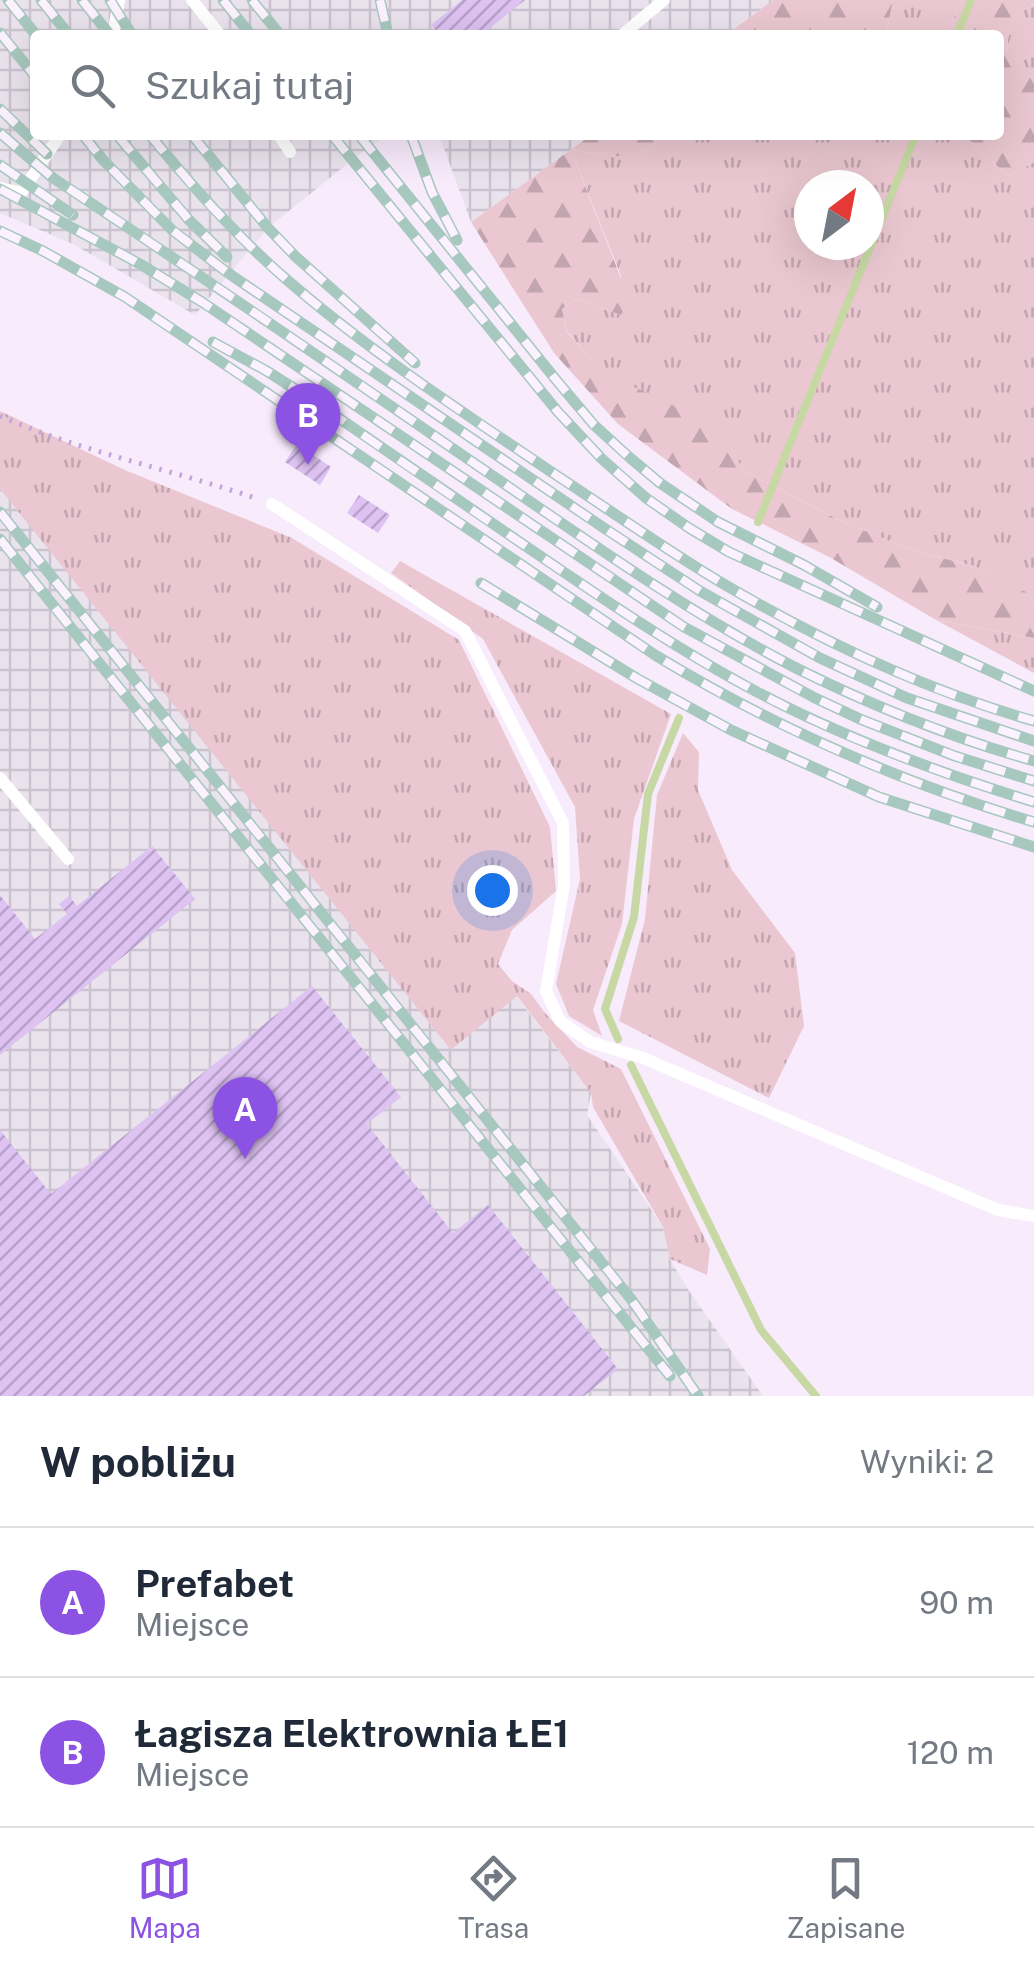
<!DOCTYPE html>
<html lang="pl">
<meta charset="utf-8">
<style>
:root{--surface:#fff;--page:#f6f6f7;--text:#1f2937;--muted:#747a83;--line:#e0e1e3;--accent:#8b52e4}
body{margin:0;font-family:"Public Sans",sans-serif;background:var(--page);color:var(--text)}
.compass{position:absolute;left:794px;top:170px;width:90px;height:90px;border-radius:50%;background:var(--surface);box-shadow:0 10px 40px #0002;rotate:32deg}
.you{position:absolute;left:492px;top:890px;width:35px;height:35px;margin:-25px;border:8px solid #fff;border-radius:50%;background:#1a73e8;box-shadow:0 0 0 15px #1a73e833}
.badge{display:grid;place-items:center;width:65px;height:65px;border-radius:50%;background:var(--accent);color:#fff;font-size:32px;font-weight:700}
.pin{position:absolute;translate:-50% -82px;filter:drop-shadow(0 2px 5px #0008)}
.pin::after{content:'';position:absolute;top:52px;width:35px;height:30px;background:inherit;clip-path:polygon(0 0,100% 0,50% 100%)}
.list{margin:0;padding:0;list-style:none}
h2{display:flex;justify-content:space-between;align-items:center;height:130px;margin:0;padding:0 40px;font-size:42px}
h2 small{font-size:32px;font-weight:400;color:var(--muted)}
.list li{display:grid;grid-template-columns:65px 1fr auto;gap:30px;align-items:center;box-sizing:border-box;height:150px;padding:0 40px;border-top:2px solid var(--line)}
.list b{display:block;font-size:38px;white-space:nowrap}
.list p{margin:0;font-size:32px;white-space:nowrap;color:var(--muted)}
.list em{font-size:32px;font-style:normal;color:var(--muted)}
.icon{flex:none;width:55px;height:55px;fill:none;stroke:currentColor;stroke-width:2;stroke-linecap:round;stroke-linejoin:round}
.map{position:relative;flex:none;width:1034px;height:1396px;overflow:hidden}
.search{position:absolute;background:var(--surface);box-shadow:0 10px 40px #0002;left:30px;right:30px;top:30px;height:110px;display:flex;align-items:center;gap:25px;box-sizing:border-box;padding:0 35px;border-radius:10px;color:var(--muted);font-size:38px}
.sheet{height:430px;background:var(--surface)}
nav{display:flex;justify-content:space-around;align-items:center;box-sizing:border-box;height:140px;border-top:2px solid var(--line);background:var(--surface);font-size:28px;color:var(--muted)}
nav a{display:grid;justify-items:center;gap:5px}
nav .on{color:var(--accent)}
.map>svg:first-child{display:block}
.industrial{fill:url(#industrial-grid)}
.grass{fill:url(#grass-tufts);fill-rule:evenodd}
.forest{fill:url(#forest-firs)}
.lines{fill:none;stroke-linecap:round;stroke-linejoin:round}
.stream{stroke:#c8d8a5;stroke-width:8}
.building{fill:url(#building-hatch)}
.path{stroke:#c1a5d7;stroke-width:5;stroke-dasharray:2.5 8;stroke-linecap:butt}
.lane{stroke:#fff;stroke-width:12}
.rail-casing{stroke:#a7c8be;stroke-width:11}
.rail{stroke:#fcf1ff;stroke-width:8;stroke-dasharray:22;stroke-linecap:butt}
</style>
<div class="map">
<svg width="1034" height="1396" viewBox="0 0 1034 1396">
<defs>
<pattern id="industrial-grid" width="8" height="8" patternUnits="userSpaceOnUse" patternTransform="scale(2.5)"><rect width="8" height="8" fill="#eae3ee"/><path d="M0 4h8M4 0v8" fill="none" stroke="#cbc4d0"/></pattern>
<pattern id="grass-tufts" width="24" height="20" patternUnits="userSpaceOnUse" patternTransform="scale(2.5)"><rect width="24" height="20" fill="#ebc8d1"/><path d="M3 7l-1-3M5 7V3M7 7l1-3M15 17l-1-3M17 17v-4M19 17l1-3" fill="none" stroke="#c2a5ae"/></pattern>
<pattern id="forest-firs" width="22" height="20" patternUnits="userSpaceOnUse" patternTransform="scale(2.5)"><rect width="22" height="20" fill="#ebc8d1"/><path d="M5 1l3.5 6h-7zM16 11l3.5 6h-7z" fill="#c2a5ae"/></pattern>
<pattern id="building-hatch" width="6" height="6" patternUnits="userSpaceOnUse" patternTransform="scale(2.5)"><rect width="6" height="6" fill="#ddc2f2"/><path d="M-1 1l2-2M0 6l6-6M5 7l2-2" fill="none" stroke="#b7a0c9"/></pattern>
</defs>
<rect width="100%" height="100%" fill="#f8ebfc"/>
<g class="industrial">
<path d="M 0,0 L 773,0 L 726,35 L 35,35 L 35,135 L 387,135 L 352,160 L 268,228 L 195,315 L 73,244 L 0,213 Z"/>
<path d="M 439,135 L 591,135 L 471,222 Z"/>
<path d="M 0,485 L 451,1049 L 516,996 L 591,1093 L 587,1115 L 663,1227 L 670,1259 L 689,1291 L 763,1396 L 0,1396 Z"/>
</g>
<g class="grass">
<path d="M 893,0 L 962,0 L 946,35 L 886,35 Z"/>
<path d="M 1034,4 L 1034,74 L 1006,51 L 1012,17 Z"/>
<path d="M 669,135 L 964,135 L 1008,176 L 1034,162 L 1034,602 L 1025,592 L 974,566 L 914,551 L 841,521 L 744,471 L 716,426 L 604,374 L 567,331 L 562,309 L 575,299 L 621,315 L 621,276 L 571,150 L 633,158 ZM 809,185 L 869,185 L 869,245 L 809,245 Z"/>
<path d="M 0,411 L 125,470 L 292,538 L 459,640 L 550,827 L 556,891 L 512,930 L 498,964 L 512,981 L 531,994 L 545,1013 L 577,1047 L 621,1069 L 710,1249 L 707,1275 L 670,1259 L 663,1227 L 593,1107 L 591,1093 L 517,996 L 451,1050 L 0,489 Z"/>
<path d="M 400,561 L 671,714 L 634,819 L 622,924 L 593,1010 L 602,1036 L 569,1016 L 556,984 L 580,879 L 575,807 L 483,639 L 391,573 Z"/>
<path d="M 936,620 L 1034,638 L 1034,673 Z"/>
<path d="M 683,733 L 699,752 L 698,790 L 732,870 L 795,953 L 804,1026 L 769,1098 L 619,1021 L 645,919 L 657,795 Z"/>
</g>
<g class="forest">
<path d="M 773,0 L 893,0 L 886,35 L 726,35 Z"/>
<path d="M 962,0 L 1034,0 L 1034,4 L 1012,17 L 1006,51 L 1034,74 L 1034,162 L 1008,176 L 964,135 L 999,135 L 999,35 L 946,35 Z"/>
<path d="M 591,135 L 669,135 L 633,158 L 571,150 L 629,299 L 621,315 L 575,299 L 562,309 L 567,332 L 604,373 L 717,426 L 744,471 L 841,521 L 914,551 L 974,566 L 1026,592 L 1034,602 L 1034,638 L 936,620 L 831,558 L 732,509 L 618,424 L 554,353 L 471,222 Z"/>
</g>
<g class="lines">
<g class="stream">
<path d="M 957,35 L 971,0"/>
<path d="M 758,522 L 916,135"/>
<path d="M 618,1039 L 605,1009 L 634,917 L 648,794 L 679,718"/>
<path d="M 631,1065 L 761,1330 L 816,1396"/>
</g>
</g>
<g class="building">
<path d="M 462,0 L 525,0 L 481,35 L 440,35 L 431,25 Z"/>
<path d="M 297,444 L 331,467 L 320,485 L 285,462 Z"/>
<path d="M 359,495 L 390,515 L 378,533 L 347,513 Z"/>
<path d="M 152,846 L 195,899 L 0,1055 L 0,895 L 35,939 L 67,914 L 59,904 L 69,896 L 77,906 Z"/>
<path d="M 312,986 L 401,1097 L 367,1124 L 453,1233 L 488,1205 L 618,1369 L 584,1396 L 0,1396 L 0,1130 L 51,1194 Z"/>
</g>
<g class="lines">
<path class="path" d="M 0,416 C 82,452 170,469 255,498"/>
<g class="lane">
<path d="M 192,0 L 220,35"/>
<path d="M 113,35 L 119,0"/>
<path d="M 622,35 L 664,0"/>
<path d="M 279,135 L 290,152"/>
<path d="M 0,188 L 21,193 L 60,135"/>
<path d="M 272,504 L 465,631 L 563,823 L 564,885 L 546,991 L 560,1021 L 590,1042 L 643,1058 L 998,1210 L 1034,1216"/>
<path d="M 0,778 L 68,859"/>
</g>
<g class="rail-casing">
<g id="rail">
<path d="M 8,0 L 36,35"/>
<path d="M 41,0 L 69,35"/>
<path d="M 82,0 L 110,35"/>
<path d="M 110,0 L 132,35"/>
<path d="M 223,0 L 251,35"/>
<path d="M 252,0 L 280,35"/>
<path d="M 380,0 L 388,35"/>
<path d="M 0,33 L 35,76"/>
<path d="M 0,109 L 47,154"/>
<path d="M 0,133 L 53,178 C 193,270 330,364 468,459 C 574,531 680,608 794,667 C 870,705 953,738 1034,761"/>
<path d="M 83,135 L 103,160 L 172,230 L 228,273 L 604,528 L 700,591 L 820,658 L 907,698 L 1034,741"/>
<path d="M 117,135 L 189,220 L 227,257"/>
<path d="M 150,135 C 191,185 236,236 286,279 C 370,352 464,413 556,475 C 611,511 665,549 722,583 C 819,640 925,690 1034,721"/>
<path d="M 192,135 L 268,228 L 296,257 L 415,363"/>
<path d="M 332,135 L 558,412 L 602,459 L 646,498 L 689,528 L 729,552 L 1034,691"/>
<path d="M 359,135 L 557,381 L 594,425 L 629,457 L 660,483 L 718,522 L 804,565 L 877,607"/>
<path d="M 411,135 L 432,192 L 457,240"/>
<path d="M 0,165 L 73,215"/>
<path d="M 0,189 L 140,264 L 202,302 L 684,627 L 815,698 L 860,719 L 955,756 L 1034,781"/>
<path d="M 0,231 L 43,251 L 125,297 L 655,655 C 775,728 900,782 1034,822"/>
<path d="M 213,342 L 265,370 L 314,401 C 385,450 456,499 527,547 C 603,599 678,650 759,693 C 846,739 940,773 1034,802"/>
<path d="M 0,512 L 631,1299 L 698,1396"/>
<path d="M 0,539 L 670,1376"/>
<path d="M 481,583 L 638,679 L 731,730 L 879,797 L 1034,847"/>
</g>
</g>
<use href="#rail" class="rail"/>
</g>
</svg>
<svg class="compass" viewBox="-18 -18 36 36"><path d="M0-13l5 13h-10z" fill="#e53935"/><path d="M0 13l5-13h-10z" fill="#747a83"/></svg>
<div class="you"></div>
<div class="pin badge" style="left:245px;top:1159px">A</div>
<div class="pin badge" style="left:308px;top:465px">B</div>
<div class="search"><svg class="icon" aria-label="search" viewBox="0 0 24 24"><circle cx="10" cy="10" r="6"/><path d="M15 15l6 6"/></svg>Szukaj tutaj</div>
</div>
<section class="sheet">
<h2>W pobliżu<small>Wyniki: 2</small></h2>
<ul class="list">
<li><span class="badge">A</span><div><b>Prefabet</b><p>Miejsce</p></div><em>90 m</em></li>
<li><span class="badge">B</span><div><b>Łagisza Elektrownia ŁE1</b><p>Miejsce</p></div><em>120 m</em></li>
</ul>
</section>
<nav>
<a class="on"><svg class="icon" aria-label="map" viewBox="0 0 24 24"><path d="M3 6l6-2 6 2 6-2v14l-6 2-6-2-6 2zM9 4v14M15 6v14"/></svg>Mapa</a>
<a><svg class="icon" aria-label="directions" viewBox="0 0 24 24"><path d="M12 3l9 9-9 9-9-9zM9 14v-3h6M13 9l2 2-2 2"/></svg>Trasa</a>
<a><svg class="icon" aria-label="saved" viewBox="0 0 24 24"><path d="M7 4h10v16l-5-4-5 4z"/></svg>Zapisane</a>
</nav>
